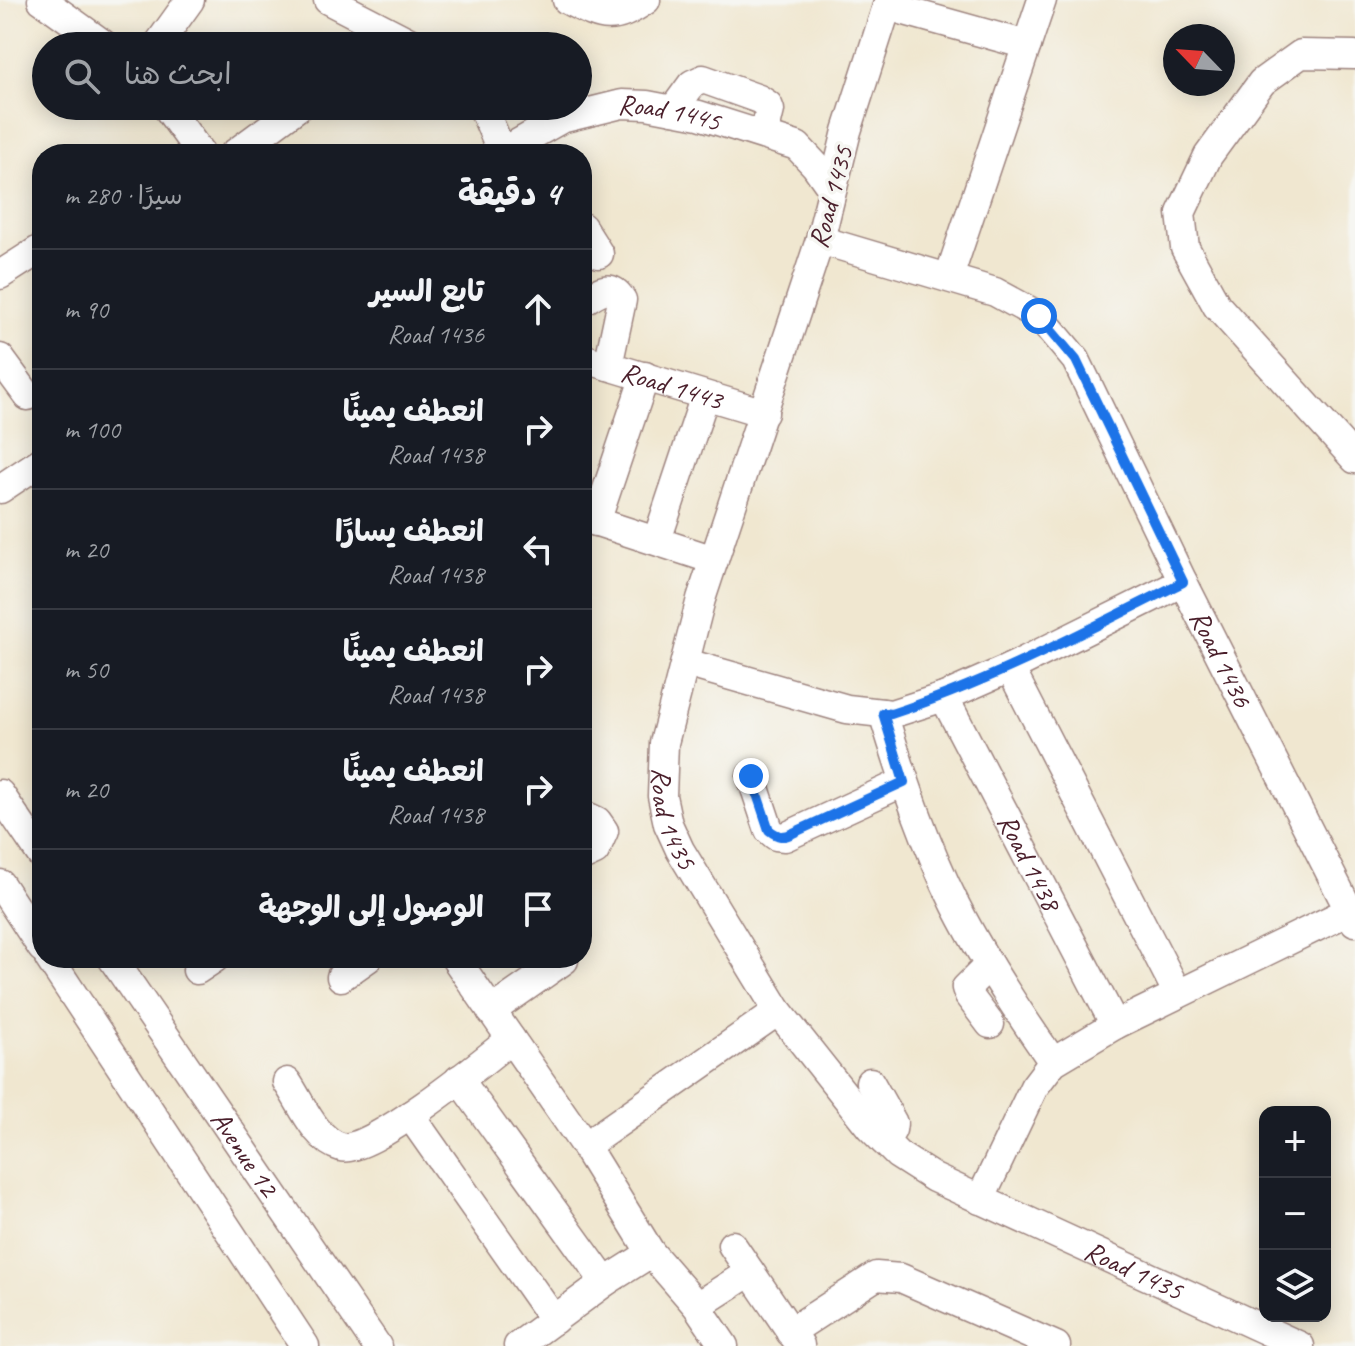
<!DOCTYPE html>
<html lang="ar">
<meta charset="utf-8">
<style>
:root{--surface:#171b24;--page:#20242c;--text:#f1f3f6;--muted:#9ea1a6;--line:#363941}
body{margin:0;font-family:Caveat,"Playpen Sans Arabic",sans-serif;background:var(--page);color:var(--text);direction:rtl}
.controls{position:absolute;right:24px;bottom:24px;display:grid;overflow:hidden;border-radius:16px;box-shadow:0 4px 20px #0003}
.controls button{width:72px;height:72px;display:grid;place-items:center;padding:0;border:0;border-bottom:2px solid var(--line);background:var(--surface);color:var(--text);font:40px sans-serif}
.compass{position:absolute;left:1163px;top:24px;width:72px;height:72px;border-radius:50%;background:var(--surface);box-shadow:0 4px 20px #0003;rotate:295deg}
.stop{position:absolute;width:24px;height:24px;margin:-18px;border:6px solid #1a73e8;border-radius:50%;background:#fff}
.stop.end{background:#1a73e8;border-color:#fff;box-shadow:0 2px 8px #0008}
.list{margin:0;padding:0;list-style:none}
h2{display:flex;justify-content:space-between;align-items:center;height:104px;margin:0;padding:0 32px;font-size:34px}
h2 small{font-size:26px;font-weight:400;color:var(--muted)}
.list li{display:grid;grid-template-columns:52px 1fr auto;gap:24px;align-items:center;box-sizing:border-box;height:120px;padding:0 32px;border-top:2px solid var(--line)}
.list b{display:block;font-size:30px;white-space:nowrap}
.list p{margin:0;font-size:26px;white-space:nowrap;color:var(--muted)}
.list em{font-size:26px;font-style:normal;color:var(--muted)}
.icon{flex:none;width:44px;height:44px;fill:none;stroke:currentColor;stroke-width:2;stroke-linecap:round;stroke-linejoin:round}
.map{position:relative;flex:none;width:1355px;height:1346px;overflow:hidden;direction:ltr}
.search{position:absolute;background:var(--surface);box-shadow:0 4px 20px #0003;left:32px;top:32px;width:560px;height:88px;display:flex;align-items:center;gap:20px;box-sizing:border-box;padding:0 28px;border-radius:44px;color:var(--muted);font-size:30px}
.panel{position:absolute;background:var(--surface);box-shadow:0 4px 20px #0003;left:32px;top:144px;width:560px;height:824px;border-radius:32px;direction:rtl}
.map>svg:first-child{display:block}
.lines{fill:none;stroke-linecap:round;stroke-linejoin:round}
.minor-casing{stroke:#9d837e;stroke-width:31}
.minor{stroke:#fff;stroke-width:28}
.route{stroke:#1a73e8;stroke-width:10}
.labels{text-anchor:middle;stroke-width:7;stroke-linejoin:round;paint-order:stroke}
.street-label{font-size:28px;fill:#4a1f2b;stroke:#f6f6f2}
</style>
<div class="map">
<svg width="1355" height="1346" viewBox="0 0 1355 1346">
<rect width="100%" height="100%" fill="#f6f6f2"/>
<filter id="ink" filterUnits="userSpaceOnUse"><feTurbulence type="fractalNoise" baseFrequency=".0125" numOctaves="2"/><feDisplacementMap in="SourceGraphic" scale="16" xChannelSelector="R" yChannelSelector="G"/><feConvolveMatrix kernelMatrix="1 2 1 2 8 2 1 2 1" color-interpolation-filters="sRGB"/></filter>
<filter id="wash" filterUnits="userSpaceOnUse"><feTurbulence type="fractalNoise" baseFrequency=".006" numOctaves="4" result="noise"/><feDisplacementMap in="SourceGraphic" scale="32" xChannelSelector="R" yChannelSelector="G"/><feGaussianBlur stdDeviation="1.8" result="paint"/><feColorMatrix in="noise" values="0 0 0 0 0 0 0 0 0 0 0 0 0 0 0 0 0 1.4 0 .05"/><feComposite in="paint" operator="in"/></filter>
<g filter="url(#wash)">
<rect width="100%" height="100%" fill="#f0e7d0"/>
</g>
<g filter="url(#ink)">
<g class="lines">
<g class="minor-casing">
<g id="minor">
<path d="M 42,0 L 106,46"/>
<path d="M 328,0 L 417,46"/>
<path d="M 567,0 C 603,18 611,24 646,0"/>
<path id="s1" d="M 889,0 L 847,131 L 820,240 L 701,599 L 664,743 L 662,796 L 668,824 L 680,850 L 778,1011 L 870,1127 L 898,1155 L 934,1178 L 1300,1346"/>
<path d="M 887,6 L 1027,45"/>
<path d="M 157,46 L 190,0"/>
<path d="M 1355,55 L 1301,54 L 1262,82 L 1208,156 L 1181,213 L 1185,248 L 1217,306 L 1355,459"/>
<path d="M 166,106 L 201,154"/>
<path d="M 482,106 L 502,152"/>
<path d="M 673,110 L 692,84 L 703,79 L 759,99 L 768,105 L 770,110 L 764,135"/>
<path d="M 234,154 L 299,106"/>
<path id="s2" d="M 499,154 L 561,119 L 622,104 L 647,105 L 699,115 L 797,146 L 815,165 L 832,189"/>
<path d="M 582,227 L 599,254"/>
<path id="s3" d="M 820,240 L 995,292 L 1039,316 L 1076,360 L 1183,582 L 1355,922"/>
<path d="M 0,275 L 42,248"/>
<path d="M 949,277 L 1042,0"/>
<path d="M 582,302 C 597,292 610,281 622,300 L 608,366"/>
<path d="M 0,358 L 28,396"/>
<path id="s4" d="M 582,358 L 764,413"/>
<path d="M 0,489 L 42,461"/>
<path d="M 582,517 L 714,560"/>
<path d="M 596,522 L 645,376"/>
<path d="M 657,540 L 705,396"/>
<path d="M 686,663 L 847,709 L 891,714 L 944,697 L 1010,668 L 1183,582"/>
<path d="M 1010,668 L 1178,994"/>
<path id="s5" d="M 944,697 L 1115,1025"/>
<path d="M 883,713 C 903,779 925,844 956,906 C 984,961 1018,1012 1053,1062"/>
<path d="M 751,776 L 769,830 L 776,836 L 785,837 L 904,782"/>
<path d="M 0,794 L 42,856"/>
<path d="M 582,814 L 597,821 L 604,831 L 595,851 L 582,857"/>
<path d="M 0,884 L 42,948"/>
<path d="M 49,958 L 305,1346"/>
<path id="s6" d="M 112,958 L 377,1346"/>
<path d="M 455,958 L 585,1146 L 651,1253 L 697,1306 L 724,1346"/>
<path d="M 989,965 L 966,988 L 969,996 L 990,1024"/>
<path d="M 197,970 L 215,958"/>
<path d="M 341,977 L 368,958"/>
<path d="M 491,1011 L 564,960"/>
<path d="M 459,1079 L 605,1282"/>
<path d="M 287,1082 C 301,1102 315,1140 341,1147 C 369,1155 485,1060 511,1039"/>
<path d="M 870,1082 L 893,1123 L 892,1130 L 884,1141"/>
<path d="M 410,1115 L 554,1320"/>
<path d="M 585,1146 L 778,1011"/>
<path d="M 980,1200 L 1034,1087 L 1053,1062 L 1115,1025 L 1349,911"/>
<path d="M 732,1245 L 800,1345"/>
<path d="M 697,1306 L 750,1272"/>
<path d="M 790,1332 L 876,1276 L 901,1278 L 1056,1346"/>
<path d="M 518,1346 L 605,1282 L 651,1253"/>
</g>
</g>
<use href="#minor" class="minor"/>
</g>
</g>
<g class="lines" filter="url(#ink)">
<path class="route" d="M 751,776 L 769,830 C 778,837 783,838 793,833 L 904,782 L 883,713 L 891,714 C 993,681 1087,630 1183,582 L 1076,360 L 1039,316"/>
</g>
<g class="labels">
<g class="street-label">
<text dy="10" stroke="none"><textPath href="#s2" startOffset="182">Road 1445</textPath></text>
<text transform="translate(830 197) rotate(-75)" y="10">Road 1435</text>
<text dy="10" stroke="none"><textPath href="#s4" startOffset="94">Road 1443</textPath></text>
<text dy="10" stroke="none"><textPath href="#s3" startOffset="622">Road 1436</textPath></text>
<text dy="10" stroke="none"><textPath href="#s1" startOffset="854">Road 1435</textPath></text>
<text dy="10" stroke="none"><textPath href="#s5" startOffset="186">Road 1438</textPath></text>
<text dy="10" stroke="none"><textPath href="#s6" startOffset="236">Avenue 12</textPath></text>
<text dy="10" stroke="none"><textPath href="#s1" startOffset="1526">Road 1435</textPath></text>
</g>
</g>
</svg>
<div class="controls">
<button>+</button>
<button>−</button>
<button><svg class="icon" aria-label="layers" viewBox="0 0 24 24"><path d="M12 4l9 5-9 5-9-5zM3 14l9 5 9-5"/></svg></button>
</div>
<svg class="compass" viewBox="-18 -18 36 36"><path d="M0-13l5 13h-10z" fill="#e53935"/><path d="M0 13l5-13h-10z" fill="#9ea1a6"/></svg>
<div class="stop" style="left:1039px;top:316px"></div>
<div class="stop end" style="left:751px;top:776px"></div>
<div class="search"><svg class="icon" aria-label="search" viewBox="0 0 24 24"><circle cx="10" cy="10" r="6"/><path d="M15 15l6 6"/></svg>ابحث هنا</div>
<section class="panel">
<h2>4 دقيقة<small>سيرًا · 280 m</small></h2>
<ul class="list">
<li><svg class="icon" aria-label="ahead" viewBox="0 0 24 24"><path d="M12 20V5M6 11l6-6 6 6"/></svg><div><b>تابع السير</b><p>Road 1436</p></div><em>90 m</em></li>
<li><svg class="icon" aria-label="right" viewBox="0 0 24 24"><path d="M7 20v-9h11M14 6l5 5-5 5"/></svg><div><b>انعطف يمينًا</b><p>Road 1438</p></div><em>100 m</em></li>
<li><svg class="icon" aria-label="left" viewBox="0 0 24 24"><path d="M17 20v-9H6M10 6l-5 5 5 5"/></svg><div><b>انعطف يسارًا</b><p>Road 1438</p></div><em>20 m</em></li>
<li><svg class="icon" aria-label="right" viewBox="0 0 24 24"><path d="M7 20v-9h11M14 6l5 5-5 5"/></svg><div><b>انعطف يمينًا</b><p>Road 1438</p></div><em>50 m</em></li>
<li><svg class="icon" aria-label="right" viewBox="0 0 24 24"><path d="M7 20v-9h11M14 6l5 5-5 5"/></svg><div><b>انعطف يمينًا</b><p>Road 1438</p></div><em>20 m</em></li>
<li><svg class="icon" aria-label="arrive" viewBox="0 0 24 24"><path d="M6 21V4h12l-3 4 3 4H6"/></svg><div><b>الوصول إلى الوجهة</b></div></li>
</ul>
</section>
</div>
